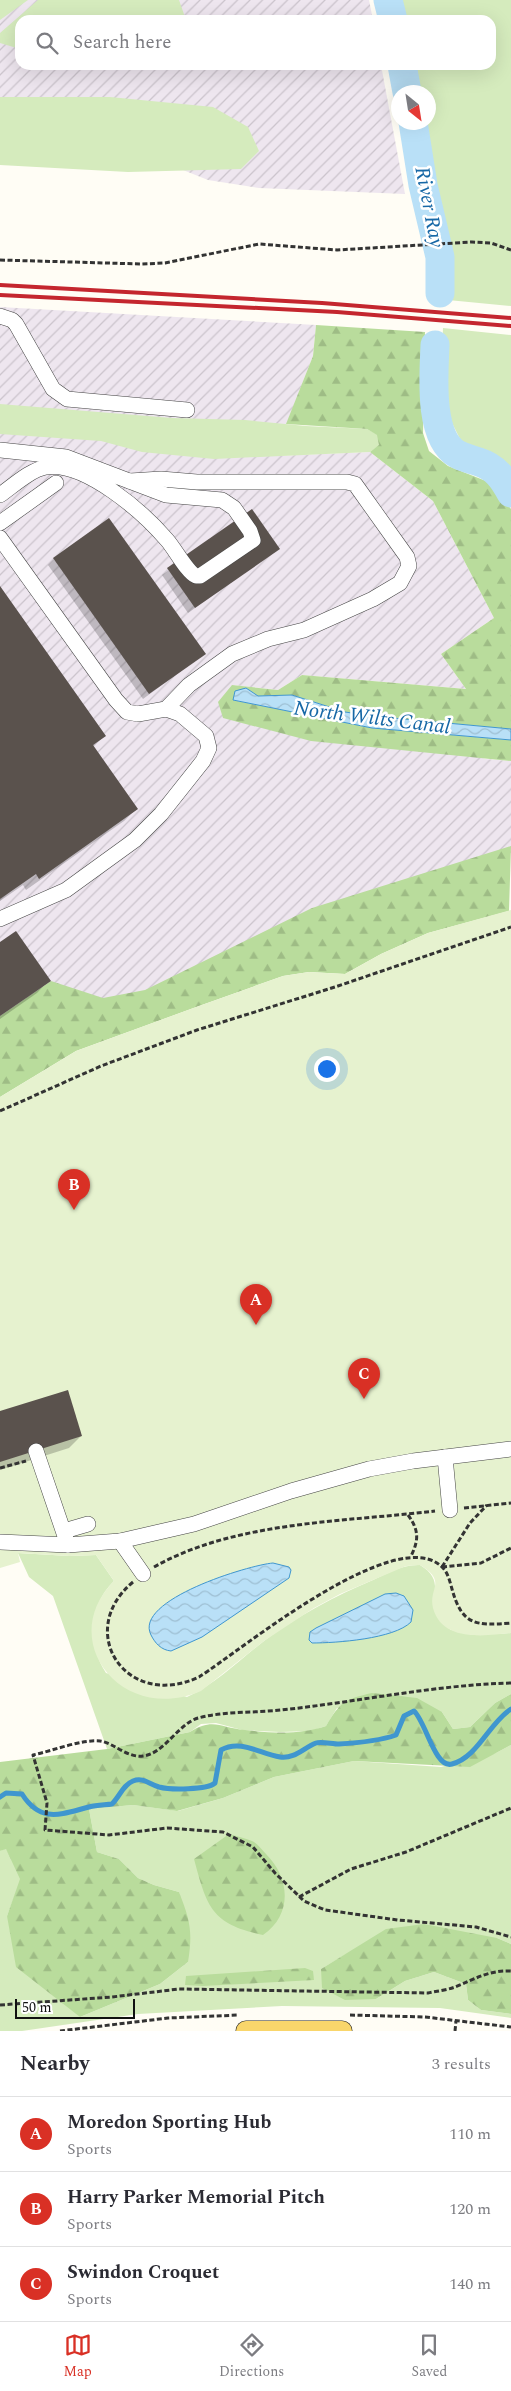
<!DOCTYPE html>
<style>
:root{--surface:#fff;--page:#f7f7f7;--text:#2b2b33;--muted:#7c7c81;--line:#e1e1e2;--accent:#d93025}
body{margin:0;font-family:Spectral,serif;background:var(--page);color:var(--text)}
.compass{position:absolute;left:391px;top:85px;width:45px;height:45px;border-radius:50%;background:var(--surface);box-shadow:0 5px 20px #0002;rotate:150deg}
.scale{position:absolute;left:15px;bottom:12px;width:120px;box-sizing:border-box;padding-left:5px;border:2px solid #111;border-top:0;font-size:14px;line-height:18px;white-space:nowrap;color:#111;-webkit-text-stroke:4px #fff;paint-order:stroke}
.you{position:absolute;left:326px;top:1068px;width:18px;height:18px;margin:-12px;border:4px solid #fff;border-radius:50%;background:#1a73e8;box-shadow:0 0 0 8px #1a73e833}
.badge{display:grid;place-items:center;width:32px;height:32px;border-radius:50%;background:var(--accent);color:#fff;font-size:16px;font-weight:700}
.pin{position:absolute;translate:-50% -41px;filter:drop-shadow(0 1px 2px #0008)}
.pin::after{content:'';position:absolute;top:26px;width:18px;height:15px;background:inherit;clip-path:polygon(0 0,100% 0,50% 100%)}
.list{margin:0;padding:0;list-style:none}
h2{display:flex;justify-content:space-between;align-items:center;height:65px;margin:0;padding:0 20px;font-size:21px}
h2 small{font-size:16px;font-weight:400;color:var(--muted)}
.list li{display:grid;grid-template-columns:32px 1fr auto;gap:15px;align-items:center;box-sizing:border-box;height:75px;padding:0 20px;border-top:1px solid var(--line)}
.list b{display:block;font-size:19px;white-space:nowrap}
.list p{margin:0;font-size:16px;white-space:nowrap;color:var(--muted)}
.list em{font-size:16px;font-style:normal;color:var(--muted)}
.icon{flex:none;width:28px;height:28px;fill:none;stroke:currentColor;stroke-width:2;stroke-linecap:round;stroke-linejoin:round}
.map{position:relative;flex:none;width:511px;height:2031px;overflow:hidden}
.search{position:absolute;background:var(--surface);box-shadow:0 5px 20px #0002;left:15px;right:15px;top:15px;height:55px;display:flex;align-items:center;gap:12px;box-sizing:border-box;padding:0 18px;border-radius:15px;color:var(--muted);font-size:19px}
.sheet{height:290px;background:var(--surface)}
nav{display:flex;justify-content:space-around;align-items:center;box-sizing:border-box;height:70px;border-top:1px solid var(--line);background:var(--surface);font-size:14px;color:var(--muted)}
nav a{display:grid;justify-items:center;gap:2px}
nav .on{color:var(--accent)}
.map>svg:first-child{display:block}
.industrial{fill:url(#industrial-furrows)}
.grass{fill:#d5ebbd}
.forest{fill:url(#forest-firs)}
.pitch{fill:#e6f2cf}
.water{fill:url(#water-waves);stroke:#3f96cf}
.shadow{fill:#0003}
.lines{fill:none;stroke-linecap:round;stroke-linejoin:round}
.stream{stroke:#3f96cf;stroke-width:5}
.river{stroke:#b9e0f7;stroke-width:29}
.building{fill:#5a524d}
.minor-casing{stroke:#444;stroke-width:16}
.major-casing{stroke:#222;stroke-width:21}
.path{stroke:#333;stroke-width:3;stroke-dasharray:5 2.5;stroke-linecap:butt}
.minor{stroke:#fff;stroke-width:15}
.major{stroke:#f9d66b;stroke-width:20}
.rail{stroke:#c4262e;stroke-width:4}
.labels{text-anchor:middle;stroke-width:5;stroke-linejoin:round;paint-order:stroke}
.water-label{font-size:21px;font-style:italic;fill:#1768a6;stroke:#fff}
</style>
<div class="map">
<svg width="511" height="2031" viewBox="0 0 511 2031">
<defs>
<pattern id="industrial-furrows" width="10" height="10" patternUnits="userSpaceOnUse" patternTransform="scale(1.25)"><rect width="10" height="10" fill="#eee6ef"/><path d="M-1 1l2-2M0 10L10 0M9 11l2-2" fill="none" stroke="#cbc4cc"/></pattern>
<pattern id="forest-firs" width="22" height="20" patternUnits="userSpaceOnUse" patternTransform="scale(1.25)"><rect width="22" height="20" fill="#b9dc9c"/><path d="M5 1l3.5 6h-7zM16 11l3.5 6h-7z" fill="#9ebc85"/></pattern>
<pattern id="water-waves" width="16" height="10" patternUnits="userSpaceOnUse" patternTransform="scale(1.25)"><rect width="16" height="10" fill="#b9e0f7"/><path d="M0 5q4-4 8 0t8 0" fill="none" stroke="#9ebfd3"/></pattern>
</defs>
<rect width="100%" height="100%" fill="#fffdf5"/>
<g class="industrial">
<path d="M 0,0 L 369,0 L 373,20 L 20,20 L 20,65 L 381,65 L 405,194 L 259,188 L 208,180 L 173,166 L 0,162 Z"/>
<path d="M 0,307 L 316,325 L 313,356 L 274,456 L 370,452 L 433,501 L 494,618 L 441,654 L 466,689 L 302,675 L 278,690 L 232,685 L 486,759 L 511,761 L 511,853 L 0,1081 Z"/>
</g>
<g class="grass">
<path d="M 0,0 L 28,0 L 0,20 Z"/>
<path d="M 38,0 L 179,0 L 186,20 L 20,20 L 20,49 L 0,43 L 0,33 Z"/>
<path d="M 402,0 L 511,0 L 511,306 L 448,300 L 421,123 L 428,122 L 428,92 L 416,92 L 412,65 L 491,65 L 491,20 L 405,20 Z"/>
<path d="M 0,97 L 110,97 L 213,107 L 248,127 L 259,151 L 241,169 L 128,172 L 0,165 Z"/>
<path d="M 443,328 L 511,335 L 511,478 L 461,441 L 449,417 L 442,351 Z"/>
<path d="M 0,404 L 172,418 L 245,420 L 306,426 L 367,429 L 378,435 L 380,445 L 370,452 L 214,459 L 142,452 L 101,441 L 0,434 Z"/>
<path d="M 18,1553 L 69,1556 L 96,1555 L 114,1581 C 89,1605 87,1644 106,1673 L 187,1697 C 216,1684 239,1660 264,1641 C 297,1616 335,1596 373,1580 C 388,1573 403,1564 420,1565 C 453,1585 416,1604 451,1630 L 498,1634 L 511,1633 L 511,1694 L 495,1703 L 470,1727 L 453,1729 L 442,1712 L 337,1708 L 326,1726 L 311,1731 L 280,1732 L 242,1730 L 216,1723 L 201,1724 L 190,1732 L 107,1749 L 53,1596 L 29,1577 Z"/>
<path d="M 511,1745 L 511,1944 L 497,1938 L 346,1954 L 321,1969 L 376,1999 L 405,1981 L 434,1972 L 466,1984 L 468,2000 L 481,2010 L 511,2014 L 511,2018 L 440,2008 L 282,2006 L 138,2014 L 22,2031 L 0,2031 L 0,1851 L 6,1848 L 21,1879 L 7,1916 L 80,2017 L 160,1984 L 188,1962 L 179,1892 L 154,1885 L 138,1878 L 119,1859 L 97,1852 L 89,1809 L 133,1805 L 178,1811 L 223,1798 L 274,1777 L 354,1761 L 441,1767 L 496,1753 Z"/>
</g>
<g class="forest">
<path d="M 316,325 L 425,332 L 423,433 L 429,451 L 448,466 L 491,483 L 511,509 L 511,729 L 372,716 L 345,712 L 292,695 L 258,696 L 246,688 L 233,700 L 372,728 L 511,740 L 511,761 L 311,741 L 223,718 L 218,702 L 232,685 L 278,690 L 302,675 L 466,689 L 441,654 L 494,618 L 433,501 L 370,452 L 379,445 L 377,435 L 367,429 L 286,424 L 313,356 Z"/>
<path d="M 511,846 L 509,911 L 428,933 L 381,954 L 345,974 L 309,972 L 283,976 L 199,1006 L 76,1051 L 0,1097 L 0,1016 L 51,981 L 103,998 L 145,990 L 312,908 Z"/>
<path d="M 372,1693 L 417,1698 L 442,1712 L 453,1729 L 470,1727 L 495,1703 L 511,1694 L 511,1745 L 470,1767 L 354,1761 L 274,1777 L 223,1798 L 177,1811 L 133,1805 L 89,1809 L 97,1852 L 119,1859 L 138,1878 L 154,1885 L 179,1892 C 190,1920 193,1932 188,1962 L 160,1984 L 80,2017 L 16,1967 L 7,1916 L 20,1879 L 6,1849 L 0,1851 L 0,1762 L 107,1749 L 190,1732 C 213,1717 221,1728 245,1730 C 272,1733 300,1735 326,1726 C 340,1702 345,1699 372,1693 Z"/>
<path d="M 229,1834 C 236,1836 245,1838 252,1841 C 257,1843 262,1850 266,1854 C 290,1878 293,1914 263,1935 C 211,1924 207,1907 194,1859 Z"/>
<path d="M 424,1924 L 497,1938 L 511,1944 L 511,2014 L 481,2010 L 468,2000 L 466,1984 L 434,1972 L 405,1981 L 376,1999 L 345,2000 L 322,1988 L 321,1969 L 386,1929 Z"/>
<path d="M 305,1968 L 313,1971 L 314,1980 L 203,1986 L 185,1985 L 186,1976 Z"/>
</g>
<path class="pitch" d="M 511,910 L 511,1633 C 485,1636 442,1642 433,1608 C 428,1588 448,1582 420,1565 L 406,1566 L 340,1594 L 314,1608 L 264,1641 L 201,1691 C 122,1725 55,1640 114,1581 L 96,1555 L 69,1556 L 18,1553 L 20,1562 L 0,1568 L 0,1097 L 76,1051 L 199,1006 L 283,976 L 309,972 L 345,974 L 381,954 L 428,933 Z"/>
<g class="water">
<path d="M 246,688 L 258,696 L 292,695 L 345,712 L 372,716 L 511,729 L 511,740 L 372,728 L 233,700 L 235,691 Z"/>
<path d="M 273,1563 L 289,1567 L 291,1570 L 289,1578 L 202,1637 L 171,1651 C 161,1650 155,1643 151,1635 C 133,1600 249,1565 273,1563 Z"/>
<path d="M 396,1593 L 404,1596 L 413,1610 L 411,1622 C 394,1639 336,1643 312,1643 L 309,1640 L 310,1632 L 316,1628 L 385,1594 Z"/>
</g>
<g class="shadow">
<path d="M 252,511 L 278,549 L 188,613 L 162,575 Z"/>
<path d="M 54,559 L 204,654 L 143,699 L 48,565 Z"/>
<path d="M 0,588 L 104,736 L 93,747 L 136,809 L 124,821 L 26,890 L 23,885 L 0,901 Z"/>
<path d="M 0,944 L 49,980 L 37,993 L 0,1019 Z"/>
<path d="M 0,1413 L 81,1436 L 69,1448 L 0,1470 Z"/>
</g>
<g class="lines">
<path class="stream" d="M 0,1797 L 6,1793 L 22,1794 C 41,1824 61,1814 89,1807 C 97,1805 105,1805 112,1804 C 120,1796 123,1785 133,1781 C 143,1777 149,1784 159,1787 C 170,1790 207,1790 215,1783 L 221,1750 C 241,1739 260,1754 280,1757 C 295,1759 303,1748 316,1743 C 321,1741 332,1744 339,1744 C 357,1743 379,1741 396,1735 L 404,1716 L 414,1711 C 426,1722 435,1769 452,1764 C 478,1757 489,1723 511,1709"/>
<g class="river">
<path d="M 388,0 L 393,20"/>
<path d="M 402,65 L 407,92"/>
<path d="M 413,122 L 423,185 L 440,257 L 440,293"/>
<path d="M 435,345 C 434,373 428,437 457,454 C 464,458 471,459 479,462 C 495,467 503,478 511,493"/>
</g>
</g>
<g class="building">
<path d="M 252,509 L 280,549 L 195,608 L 167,568 Z"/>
<path d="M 109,518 L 206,654 L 149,694 L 53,558 Z"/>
<path d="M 0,586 L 106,736 L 93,745 L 138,809 L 39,879 L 36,874 L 0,899 Z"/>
<path d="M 16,931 L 51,981 L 0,1016 L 0,942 Z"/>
<path d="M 68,1390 L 82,1436 L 0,1462 L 0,1411 Z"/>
</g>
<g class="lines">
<g class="minor-casing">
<g id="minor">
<path d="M 0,316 L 12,320 L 16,324 L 53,389 L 67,399 L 187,410"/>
<path d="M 0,450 L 66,457 L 166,495 L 222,500 L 234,508 L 250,531 L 253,540 L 200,576 L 196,576 C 187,572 175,549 167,540 C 143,512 85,461 46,467 C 30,470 13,486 0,495"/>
<path d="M 130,481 L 161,479 L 197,482 L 347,482 L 355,484 L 407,557 L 409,566 L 400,583 L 373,599 L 304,630 L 268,639 L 232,654 L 189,685 L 166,709"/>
<path d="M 0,523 L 56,483"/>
<path d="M 0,538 L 116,700 L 127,712 L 138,714 L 166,709 L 180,714 L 206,736 L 209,748 L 203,761 L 161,814 L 135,840 L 66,890 L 0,919"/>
<path d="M 36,1451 L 68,1545"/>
<path d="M 445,1457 L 450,1510"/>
<path d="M 64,1531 L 88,1524"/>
<path d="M 120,1541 L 143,1574"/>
<path d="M 0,1542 L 68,1545 L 120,1541 L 194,1524 L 291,1491 L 369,1469 L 413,1461 L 511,1449"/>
</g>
</g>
<g class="major-casing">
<path id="major" d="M 246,2031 L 342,2031"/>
</g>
<g class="path">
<path d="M 0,260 L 142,264 L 165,263 L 259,244 L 337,250 L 472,242 L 491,243 L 511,250"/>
<path d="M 0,1111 L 101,1066 L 197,1030 L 335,987 L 511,927"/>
<path d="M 0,1468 L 26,1461"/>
<path d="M 464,1508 L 511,1503"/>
<path d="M 408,1515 C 419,1530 419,1540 411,1556"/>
<path d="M 154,1567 C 235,1521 345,1522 435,1511"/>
<path d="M 442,1567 L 470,1523 L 487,1505"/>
<path d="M 442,1567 L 481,1563 L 511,1548"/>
<path d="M 133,1582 C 74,1631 126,1711 199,1677 C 240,1651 398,1520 443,1568 C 448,1573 450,1582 452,1589 C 462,1625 475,1626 511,1623"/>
<path d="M 511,1683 C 433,1685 358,1702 281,1710 C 254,1713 225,1711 198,1718 C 178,1724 164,1754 143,1756 C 127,1758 114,1743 100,1741 C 82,1739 52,1751 33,1755 L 47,1803 L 45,1830 L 109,1835 L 167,1828 L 223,1832 L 253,1847 L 275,1873 L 304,1901 L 325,1910 L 398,1920 L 476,1927 L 511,1937"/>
<path d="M 299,1897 L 351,1869 L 406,1852 L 511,1808"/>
<path d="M 0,2005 L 112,1997 L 179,1989 L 428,1993 C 437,1991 447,1990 455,1987 C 475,1979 489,1970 511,1971"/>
<path d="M 350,2015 L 425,2017 L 511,2027"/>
<path d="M 60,2031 L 168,2018 L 239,2015"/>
<path d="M 455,2031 L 456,2021"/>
</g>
<use href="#minor" class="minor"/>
<use href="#major" class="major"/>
<g class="rail">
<path d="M 0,285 L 322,303 L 511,318"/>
<path d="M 0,295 L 337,312 L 511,326"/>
</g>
</g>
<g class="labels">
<g class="water-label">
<text transform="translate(430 207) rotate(79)" y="7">River Ray</text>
<text transform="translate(372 717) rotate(7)" y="7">North Wilts Canal</text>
</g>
</g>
</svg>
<svg class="compass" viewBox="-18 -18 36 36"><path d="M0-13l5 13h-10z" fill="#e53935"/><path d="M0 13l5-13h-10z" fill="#7c7c81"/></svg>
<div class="scale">50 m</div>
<div class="you"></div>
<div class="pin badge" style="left:256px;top:1325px">A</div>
<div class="pin badge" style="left:74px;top:1210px">B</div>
<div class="pin badge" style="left:364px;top:1399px">C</div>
<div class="search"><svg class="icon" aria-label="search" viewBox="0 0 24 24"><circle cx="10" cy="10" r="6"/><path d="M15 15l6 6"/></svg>Search here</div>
</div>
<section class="sheet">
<h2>Nearby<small>3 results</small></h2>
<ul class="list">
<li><span class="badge">A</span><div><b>Moredon Sporting Hub</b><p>Sports</p></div><em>110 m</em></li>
<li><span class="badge">B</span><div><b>Harry Parker Memorial Pitch</b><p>Sports</p></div><em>120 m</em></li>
<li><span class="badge">C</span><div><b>Swindon Croquet</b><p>Sports</p></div><em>140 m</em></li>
</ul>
</section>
<nav>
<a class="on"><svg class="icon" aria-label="map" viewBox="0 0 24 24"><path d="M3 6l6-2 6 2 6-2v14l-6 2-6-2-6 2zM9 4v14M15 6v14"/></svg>Map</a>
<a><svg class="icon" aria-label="directions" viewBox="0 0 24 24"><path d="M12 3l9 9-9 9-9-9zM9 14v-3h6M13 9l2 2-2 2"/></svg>Directions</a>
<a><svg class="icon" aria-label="saved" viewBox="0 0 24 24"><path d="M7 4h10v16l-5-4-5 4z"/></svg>Saved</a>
</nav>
